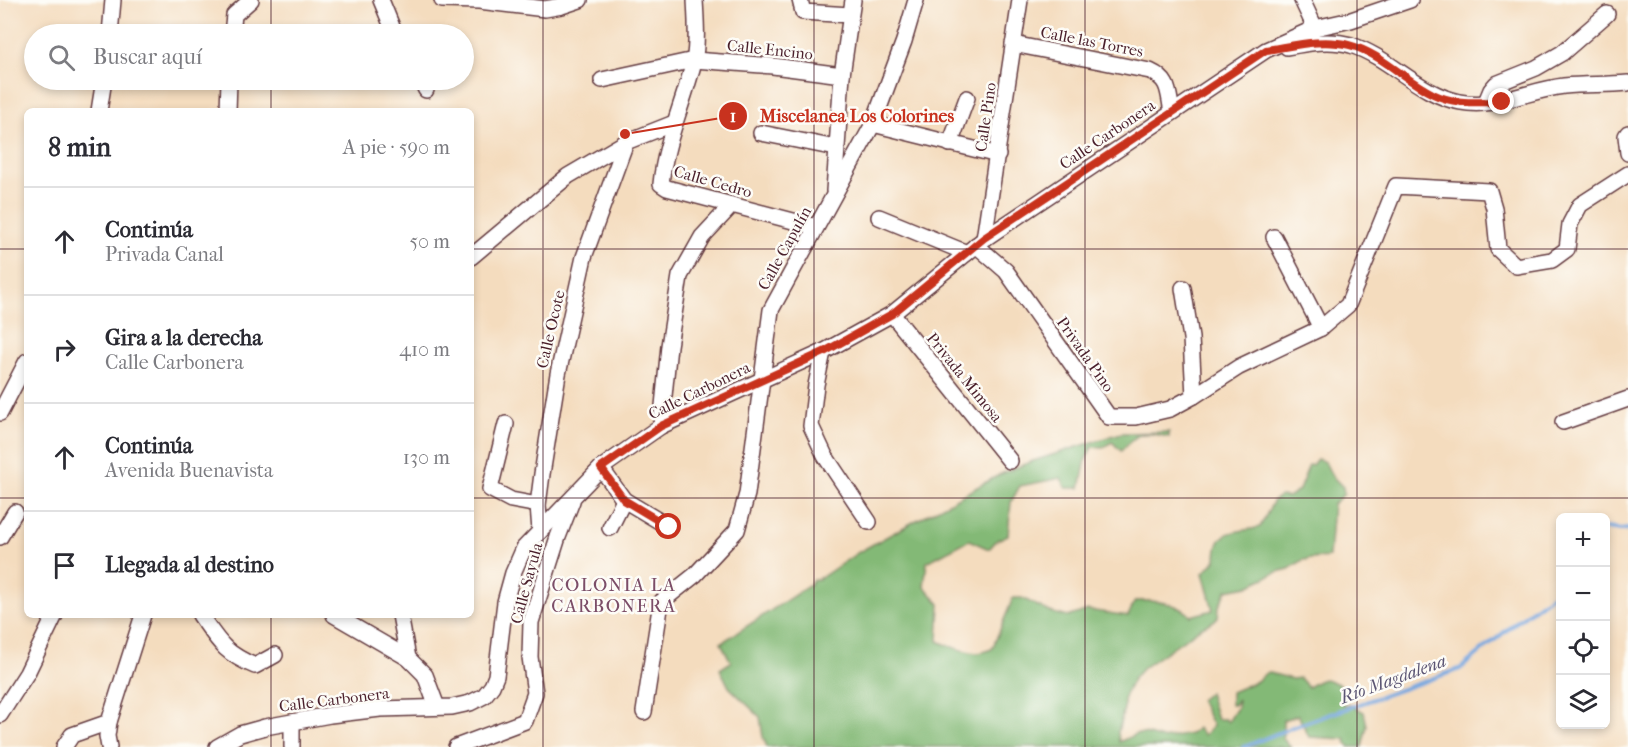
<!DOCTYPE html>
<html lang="es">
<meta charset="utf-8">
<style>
:root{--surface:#fff;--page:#f7f7f7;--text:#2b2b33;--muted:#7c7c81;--line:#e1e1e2}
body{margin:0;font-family:"IM FELL French Canon",serif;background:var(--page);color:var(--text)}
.controls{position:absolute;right:18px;bottom:18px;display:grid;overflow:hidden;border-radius:9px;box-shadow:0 3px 9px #0003}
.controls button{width:54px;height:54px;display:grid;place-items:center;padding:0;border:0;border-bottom:2px solid var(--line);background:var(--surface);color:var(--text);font:30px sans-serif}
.stop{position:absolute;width:18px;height:18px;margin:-14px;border:4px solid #c8321e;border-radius:50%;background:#fff}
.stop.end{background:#c8321e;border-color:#fff;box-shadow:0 2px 6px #0008}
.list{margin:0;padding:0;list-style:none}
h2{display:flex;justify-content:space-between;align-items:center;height:78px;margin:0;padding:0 24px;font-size:26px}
h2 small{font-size:20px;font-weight:400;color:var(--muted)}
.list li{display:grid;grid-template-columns:39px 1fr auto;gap:18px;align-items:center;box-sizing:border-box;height:108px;padding:0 24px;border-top:2px solid var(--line)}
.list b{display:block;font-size:22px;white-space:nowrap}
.list p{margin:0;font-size:20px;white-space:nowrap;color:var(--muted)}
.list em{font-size:20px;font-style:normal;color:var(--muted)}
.icon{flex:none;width:33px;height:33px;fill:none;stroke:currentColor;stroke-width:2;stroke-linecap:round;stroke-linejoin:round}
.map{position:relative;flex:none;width:1628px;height:747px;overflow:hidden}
.search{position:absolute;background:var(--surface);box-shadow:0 3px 9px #0003;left:24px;top:24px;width:450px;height:66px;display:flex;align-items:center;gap:15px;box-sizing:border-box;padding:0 21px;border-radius:33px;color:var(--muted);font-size:22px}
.panel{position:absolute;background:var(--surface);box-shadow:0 3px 9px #0003;left:24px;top:108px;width:450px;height:510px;border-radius:9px}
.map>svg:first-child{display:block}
.forest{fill:#83b976;stroke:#666c50;stroke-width:1.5}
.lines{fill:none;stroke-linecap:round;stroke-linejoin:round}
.stream{stroke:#74a6df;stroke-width:4}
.minor-casing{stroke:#643b41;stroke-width:18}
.minor{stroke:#fff;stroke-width:15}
.route{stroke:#c8321e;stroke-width:8}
.grid{fill:none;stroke:#4a1f2b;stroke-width:1.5;stroke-opacity:0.55}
.labels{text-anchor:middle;stroke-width:5;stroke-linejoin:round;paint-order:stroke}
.street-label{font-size:16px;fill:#4a1f2b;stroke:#fdfcf7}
.neighbourhood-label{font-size:18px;letter-spacing:1.5px;fill:#7c4e68;stroke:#fdfcf7}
.water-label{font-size:18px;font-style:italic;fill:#5b5573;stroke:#fdfcf7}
.leader{fill:none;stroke:#c8321e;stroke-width:2}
.callout-dot{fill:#c8321e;stroke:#fdfcf7;stroke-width:2}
.mark-label{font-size:18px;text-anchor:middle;font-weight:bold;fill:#fff}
.callout-label{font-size:18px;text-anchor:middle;font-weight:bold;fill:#c8321e;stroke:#fdfcf7;stroke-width:5;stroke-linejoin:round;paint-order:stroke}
</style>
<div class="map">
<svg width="1628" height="747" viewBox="0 0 1628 747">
<rect width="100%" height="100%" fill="#fdfcf7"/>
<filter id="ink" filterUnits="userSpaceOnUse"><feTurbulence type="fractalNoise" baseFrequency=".0167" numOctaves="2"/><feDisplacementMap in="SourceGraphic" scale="12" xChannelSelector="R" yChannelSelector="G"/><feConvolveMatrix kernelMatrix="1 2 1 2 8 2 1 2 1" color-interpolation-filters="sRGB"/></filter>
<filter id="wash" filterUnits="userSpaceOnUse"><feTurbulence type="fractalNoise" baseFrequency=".008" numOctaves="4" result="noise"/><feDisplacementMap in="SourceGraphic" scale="24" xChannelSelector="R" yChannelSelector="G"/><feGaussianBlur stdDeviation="1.35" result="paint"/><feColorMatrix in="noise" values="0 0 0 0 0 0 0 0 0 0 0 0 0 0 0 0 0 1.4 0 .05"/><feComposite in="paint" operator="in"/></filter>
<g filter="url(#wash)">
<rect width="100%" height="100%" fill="#f4dcbe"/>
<path class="forest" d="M 1169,432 L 1169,437 C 1142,432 1140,430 1121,451 L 1112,442 L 1103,448 L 1092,447 L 1086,459 L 1080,488 L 1066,488 L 1061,478 L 1020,486 L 1011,502 L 1008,535 L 997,540 L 989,549 L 969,540 L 927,562 L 924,586 L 940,604 L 938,641 C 948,646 966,652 977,653 C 982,653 988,650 992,649 L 1013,598 L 1022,598 L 1050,612 L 1068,617 L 1088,610 L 1128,616 L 1135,601 C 1155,600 1177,602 1191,616 L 1213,610 L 1203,573 L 1216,560 C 1216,526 1235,534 1260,527 L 1274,500 L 1280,496 L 1288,497 L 1299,490 L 1309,465 L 1312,465 L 1317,459 L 1325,462 L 1332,476 L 1343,487 L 1344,494 L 1333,504 L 1329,557 L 1303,560 L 1289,569 L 1277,572 L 1248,586 L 1227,590 L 1219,606 L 1218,617 L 1214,621 L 1202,627 L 1143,668 L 1133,679 L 1124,697 L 1124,708 L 1118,732 L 1119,742 L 1136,734 L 1145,734 L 1162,739 L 1191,734 L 1197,728 L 1204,735 L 1213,726 L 1200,700 L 1209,693 L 1217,719 L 1225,719 L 1228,722 L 1237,708 L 1238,699 L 1234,705 L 1231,705 L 1231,692 L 1257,681 L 1267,672 L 1292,679 L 1300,678 L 1308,687 C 1324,677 1324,677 1340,685 L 1344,705 L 1350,705 L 1364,712 L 1367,726 L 1362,747 L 1349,747 L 1345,739 L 1309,737 L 1298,715 L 1283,720 L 1283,739 L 1291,747 L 767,747 L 763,737 L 760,717 L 729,687 L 720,669 L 731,662 L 721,643 L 810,585 L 813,580 L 819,579 L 819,577 L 822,577 L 859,552 L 906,526 L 1001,474 L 1030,462 L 1121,433 Z"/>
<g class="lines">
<g class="stream">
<path d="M 1606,528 L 1621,530 L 1628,529"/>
<path d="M 1244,747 L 1293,727 L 1460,669 L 1520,619 L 1554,594 L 1560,584"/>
</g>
</g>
</g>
<g filter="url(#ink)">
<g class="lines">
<g class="minor-casing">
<g id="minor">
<path d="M 381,0 L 395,34"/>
<path d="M 442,0 L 479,1 L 545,9 L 562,6 L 580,0"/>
<path d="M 695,0 C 696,20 698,42 694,61 C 684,102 665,142 661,184 L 667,188 L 816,227"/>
<path d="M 800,0 L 803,12 L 850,15"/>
<path d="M 1302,0 L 1315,28"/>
<path d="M 110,34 L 113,0"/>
<path d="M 232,34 L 234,15 L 251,0"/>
<path d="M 1013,44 L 1150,71 C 1170,80 1168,92 1172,112"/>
<path d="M 1287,47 C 1308,43 1330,39 1351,45 C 1391,58 1418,94 1460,102 C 1496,109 1529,90 1564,86 C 1585,84 1607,85 1628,83"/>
<path d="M 421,80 L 426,90"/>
<path d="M 602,80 L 694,60 L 773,66 L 842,75"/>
<path d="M 1486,102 L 1491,90 L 1496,84 L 1536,68 L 1562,53 L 1607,14"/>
<path d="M 99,111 L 104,80"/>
<path d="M 228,111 L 229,80"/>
<path d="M 873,124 L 998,155"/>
<path d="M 761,133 L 836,148"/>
<path d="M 1628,133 L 1626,136 L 1628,153"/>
<path d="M 950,144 L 967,98"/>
<path d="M 834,191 L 842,75 L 853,0"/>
<path d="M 879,217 L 967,253"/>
<path d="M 1274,237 L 1321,328"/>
<path d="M 984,239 L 1020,0"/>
<path d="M 976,245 L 1006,271 L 1109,417 L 1136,417 L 1170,409 L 1194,396 L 1239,367 L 1321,328 L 1348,305 L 1396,186 L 1489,191 L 1494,208 L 1498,249 L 1516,266 L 1552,260 L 1567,249 L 1570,224 L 1580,205 L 1628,174"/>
<path d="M 471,257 L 568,176 L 626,142 L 674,123"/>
<path d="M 1183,288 L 1191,338 L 1194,396"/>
<path d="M 892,314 L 1010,461"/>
<path d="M 823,352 L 816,385 L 811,426 L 825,456 L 869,522"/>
<path d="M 0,413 L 27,361"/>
<path d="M 1563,422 L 1628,399"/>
<path d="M 506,424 L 490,489 L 511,500 L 538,505"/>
<path d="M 661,426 L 669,346 L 680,276 L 702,237 L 732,205"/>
<path d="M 601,468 L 624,500 L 669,527"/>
<path d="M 610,528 L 624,500"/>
<path d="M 540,531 L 538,505 L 542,474 L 558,374 L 584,257 L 626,142"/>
<path d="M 0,537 L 15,512"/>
<path d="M 200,615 C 219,642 224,653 255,666 L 275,655"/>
<path d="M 334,615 L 408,658 L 425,675 L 437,707"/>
<path d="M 400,615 L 408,658"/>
<path d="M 644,712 L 661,602 L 695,575 L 737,530 L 747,494 L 771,310 L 873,124 L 904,41 L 916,0"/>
<path d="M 0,715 L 27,673 L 55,615"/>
<path d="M 292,722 L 292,747"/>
<path d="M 64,747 L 72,735 L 109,722"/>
<path d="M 109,747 L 107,736 L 109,722 L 143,615"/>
<path d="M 217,747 L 240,734 L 265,727 L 330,715 L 380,709 L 452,707 L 470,703 L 484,696 L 492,686 L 496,676 L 505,602 L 513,573 L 524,548 L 601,468 L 661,426 L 823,352 L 892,314 L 984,239 L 1266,50 L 1315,28 L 1351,20 L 1410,0"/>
<path d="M 456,747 L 525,721 L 535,693 L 530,657 L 531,622 L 558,537 L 572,501"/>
</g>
</g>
<use href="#minor" class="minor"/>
</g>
</g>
<g class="lines" filter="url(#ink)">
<path class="route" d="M 669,527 L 624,500 L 601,468 L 661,426 L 824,352 L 892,314 L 984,238 L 1266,50 C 1293,46 1322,38 1349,45 C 1381,53 1404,80 1433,94 C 1455,105 1478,102 1502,102"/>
</g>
<path class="grid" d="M 271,0 L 271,34M 543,0 L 543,747M 814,0 L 814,747M 1085,0 L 1085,747M 1357,0 L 1357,747M 271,80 L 271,111M 0,249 L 27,249M 471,249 L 1628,249M 0,498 L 27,498M 471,498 L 1628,498M 271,615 L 271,747"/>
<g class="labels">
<g class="street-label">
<text transform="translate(1092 41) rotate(11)" y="6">Calle las Torres</text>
<text transform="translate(770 49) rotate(6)" y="6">Calle Encino</text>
<text transform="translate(985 117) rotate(-82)" y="6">Calle Pino</text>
<text transform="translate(1107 134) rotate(-34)" y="6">Calle Carbonera</text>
<text transform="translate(713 181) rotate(16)" y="6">Calle Cedro</text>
<text transform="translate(784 248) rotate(-61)" y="6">Calle Capulín</text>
<text transform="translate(550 329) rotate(-77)" y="6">Calle Ocote</text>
<text transform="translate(1086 354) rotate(55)" y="6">Privada Pino</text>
<text transform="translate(965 377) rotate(51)" y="6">Privada Mimosa</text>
<text transform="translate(699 390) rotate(-26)" y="6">Calle Carbonera</text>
<text transform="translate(526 583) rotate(-75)" y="6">Calle Sayula</text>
<text transform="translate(334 699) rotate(-7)" y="6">Calle Carbonera</text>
</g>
<g class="neighbourhood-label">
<text x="614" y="591">COLONIA LA<tspan x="614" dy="21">CARBONERA</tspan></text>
</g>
<g class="water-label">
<text transform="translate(1393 679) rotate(-20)" y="6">Río Magdalena</text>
</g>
</g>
<path class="leader" d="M625 134L733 116"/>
<g class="callout-dot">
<circle cx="625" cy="134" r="6"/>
<circle cx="733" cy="116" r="15"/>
</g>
<g class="mark-label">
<text x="733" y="122">1</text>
</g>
<g class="callout-label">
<text x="857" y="122">Miscelanea Los Colorines</text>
</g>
</svg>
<div class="controls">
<button>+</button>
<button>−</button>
<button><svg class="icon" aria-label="locate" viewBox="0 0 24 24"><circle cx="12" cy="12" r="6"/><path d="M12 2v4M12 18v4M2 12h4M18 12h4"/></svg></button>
<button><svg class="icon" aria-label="layers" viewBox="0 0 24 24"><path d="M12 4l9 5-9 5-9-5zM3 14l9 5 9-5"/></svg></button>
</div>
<div class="stop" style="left:669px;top:527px"></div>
<div class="stop end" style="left:1502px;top:102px"></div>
<div class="search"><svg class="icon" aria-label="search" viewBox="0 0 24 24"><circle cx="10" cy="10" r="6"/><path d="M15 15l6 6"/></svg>Buscar aquí</div>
<section class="panel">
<h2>8 min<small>A pie · 590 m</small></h2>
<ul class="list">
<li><svg class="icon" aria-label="ahead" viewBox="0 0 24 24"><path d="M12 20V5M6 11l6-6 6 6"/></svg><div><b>Continúa</b><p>Privada Canal</p></div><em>50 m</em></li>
<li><svg class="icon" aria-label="right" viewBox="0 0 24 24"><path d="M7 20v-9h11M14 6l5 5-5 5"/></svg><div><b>Gira a la derecha</b><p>Calle Carbonera</p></div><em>410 m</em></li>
<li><svg class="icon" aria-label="ahead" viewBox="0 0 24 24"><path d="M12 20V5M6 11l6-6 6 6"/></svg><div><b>Continúa</b><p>Avenida Buenavista</p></div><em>130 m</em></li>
<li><svg class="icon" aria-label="arrive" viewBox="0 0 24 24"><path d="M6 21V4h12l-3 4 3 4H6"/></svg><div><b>Llegada al destino</b></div></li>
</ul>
</section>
</div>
